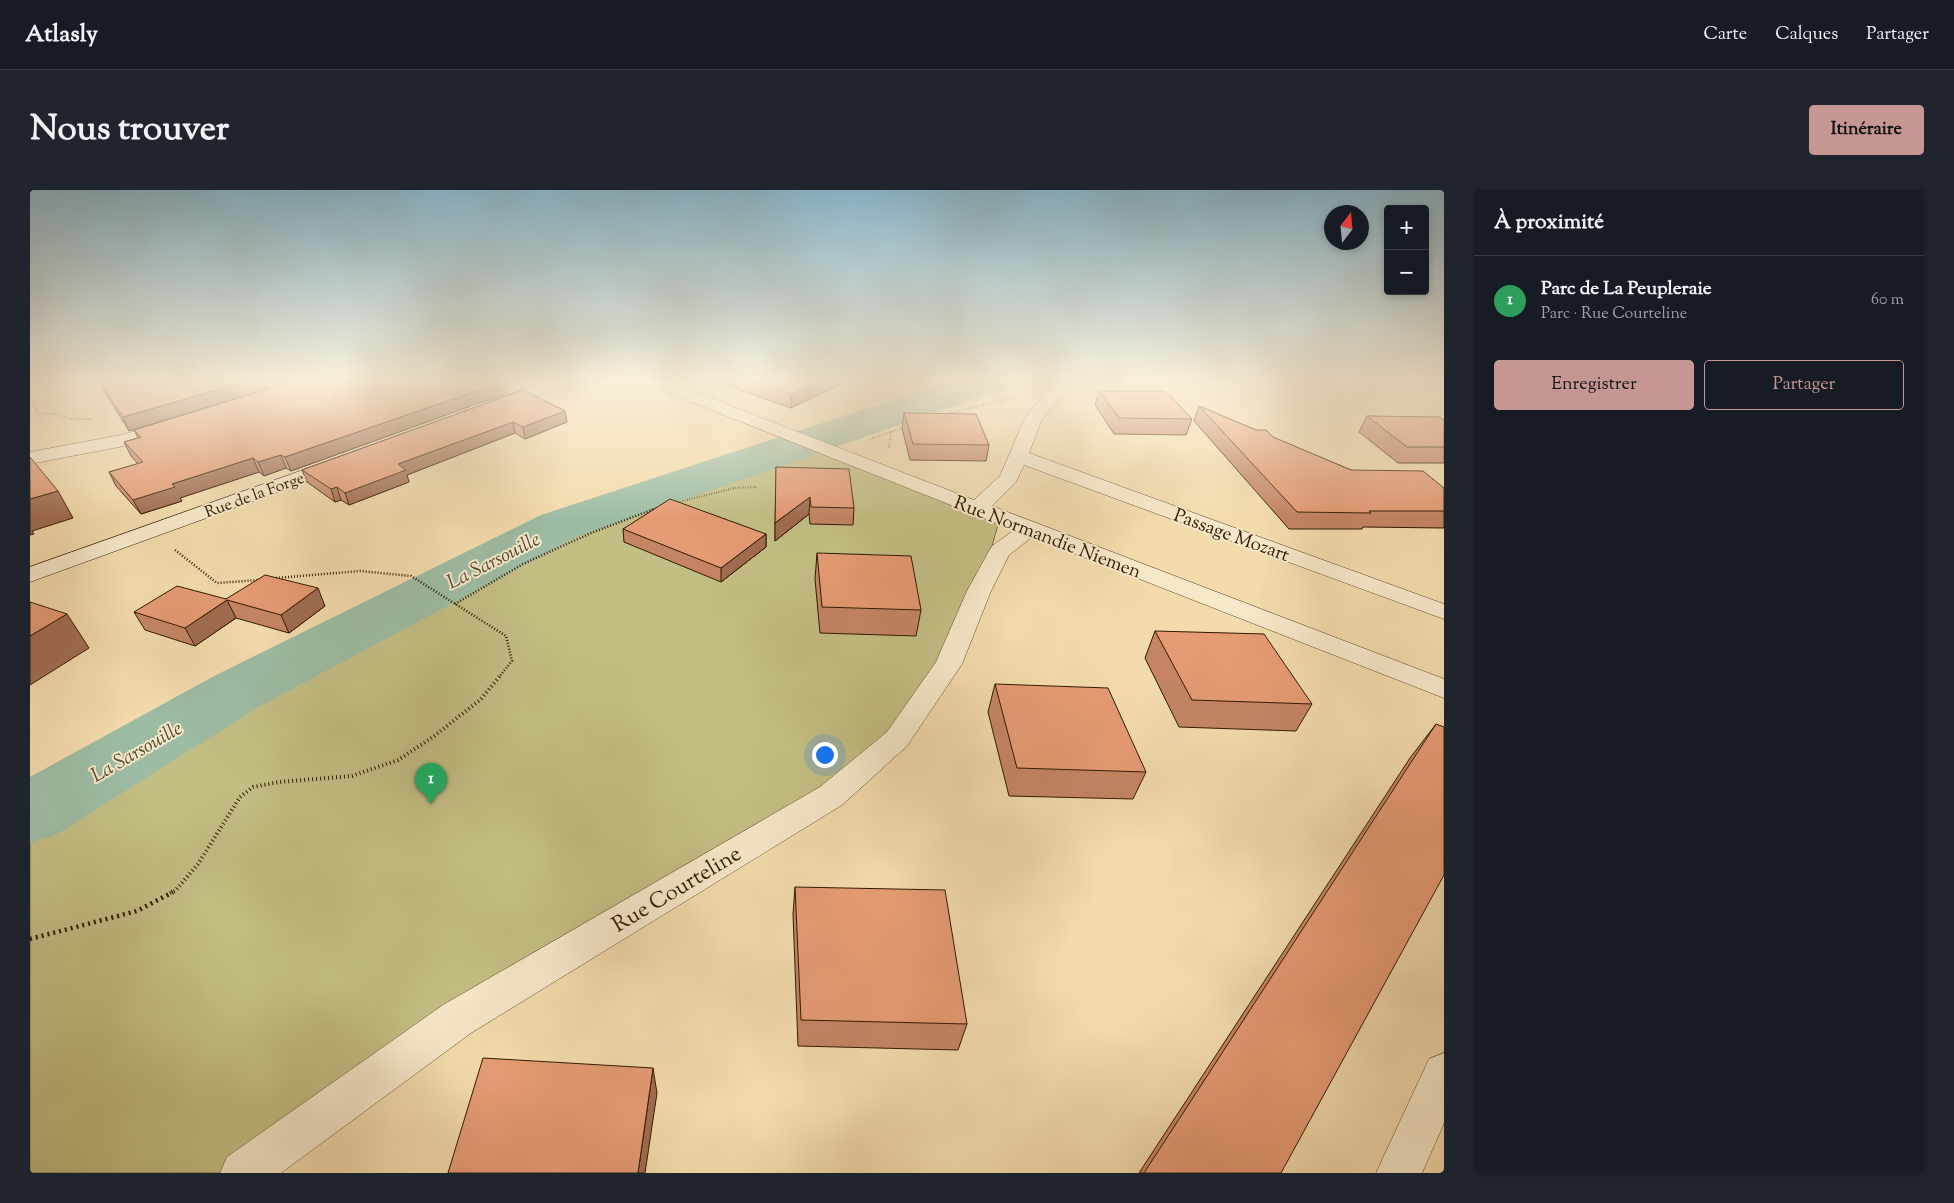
<!DOCTYPE html>
<html lang="fr">
<meta charset="utf-8">
<style>
:root{--surface:#171b24;--page:#20242c;--text:#f1f3f6;--muted:#9ea1a6;--line:#363941;--accent:#c59692}
body{margin:0;font-family:"Sorts Mill Goudy",serif;background:var(--page);color:var(--text)}
.controls{position:absolute;right:15px;top:15px;display:grid;overflow:hidden;border-radius:5px;box-shadow:0 2px 8px #0003}
.controls button{width:45px;height:45px;display:grid;place-items:center;padding:0;border:0;border-bottom:1px solid var(--line);background:var(--surface);color:var(--text);font:25px sans-serif}
.compass{position:absolute;left:1294px;top:15px;width:45px;height:45px;border-radius:50%;background:var(--surface);box-shadow:0 2px 8px #0003;rotate:16deg}
.you{position:absolute;left:794px;top:564px;width:18px;height:18px;margin:-12px;border:4px solid #fff;border-radius:50%;background:#1a73e8;box-shadow:0 0 0 8px #1a73e833}
.badge{display:grid;place-items:center;width:32px;height:32px;border-radius:50%;background:var(--accent);color:#fff;font-size:16px;font-weight:700}
.pin{position:absolute;translate:-50% -41px;filter:drop-shadow(0 1px 2px #0008)}
.pin::after{content:'';position:absolute;top:26px;width:18px;height:15px;background:inherit;clip-path:polygon(0 0,100% 0,50% 100%)}
.list{margin:0;padding:0;list-style:none}
h2{display:flex;justify-content:space-between;align-items:center;height:65px;margin:0;padding:0 20px;font-size:21px}
h2 small{font-size:16px;font-weight:400;color:var(--muted)}
.list li{display:grid;grid-template-columns:32px 1fr auto;gap:15px;align-items:center;box-sizing:border-box;height:90px;padding:0 20px;border-top:1px solid var(--line)}
.list b{display:block;font-size:19px;white-space:nowrap}
.list p{margin:0;font-size:16px;white-space:nowrap;color:var(--muted)}
.list em{font-size:16px;font-style:normal;color:var(--muted)}
.actions{display:flex;gap:10px;padding:15px 20px}
.actions a{flex:1;padding:11px 0;border:1px solid var(--accent);border-radius:5px;text-align:center;font-size:18px;color:var(--accent)}
.actions .main{background:var(--accent);color:#111}
.map{position:relative;flex:none;width:1414px;height:983px;overflow:hidden;border-radius:5px}
header{display:flex;align-items:center;gap:30px;box-sizing:border-box;height:70px;padding:0 25px;background:var(--surface);border-bottom:1px solid var(--line)}
header strong{font-size:24px}
nav{display:flex;gap:28px;margin-inline-start:auto;font-size:18px}
.intro{display:flex;align-items:center;justify-content:space-between;box-sizing:border-box;height:120px;padding:0 30px}
h1{margin:0;font-size:35px}
.button{padding:12px 22px;border-radius:5px;background:var(--accent);color:#111;font-size:18px;font-weight:700}
main{display:flex;gap:30px;padding:0 30px}
aside{flex:1;background:var(--surface);border-radius:5px;box-shadow:0 2px 8px #0003}
.map>svg:first-child{display:block}
.green{fill:#c3be84;stroke:#7a6c42}
.lines{fill:none;stroke-linecap:round;stroke-linejoin:round}
.river{fill:#9dbca4;fill-rule:evenodd}
.street-casing{stroke:#624a2b;stroke-width:1}
.secondary-casing{stroke:#311900;stroke-width:1}
.path-far3{stroke:#311900;stroke-width:2;stroke-dasharray:0.5 2;stroke-linecap:butt}
.path-far2{stroke:#311900;stroke-width:2.5;stroke-dasharray:1 2;stroke-linecap:butt}
.path-far1{stroke:#311900;stroke-width:4;stroke-dasharray:1 3;stroke-linecap:butt}
.path{stroke:#311900;stroke-width:4.5;stroke-dasharray:2 4;stroke-linecap:butt}
.street{fill:#f7e8c9;fill-rule:evenodd}
.secondary{fill:#f7e8c9;fill-rule:evenodd}
.wall{fill:#c58564;stroke:#311900}
.shaded-wall{fill:#a06c51;stroke:#311900}
.building{fill:#e59b74;stroke:#311900}
.labels{text-anchor:middle;stroke-width:4;stroke-linejoin:round;paint-order:stroke}
.far-street-label{font-size:16px;fill:#311900;stroke:#f7e8c9}
.street-label{font-size:19px;fill:#311900;stroke:#f7e8c9}
.water-label{font-size:20px;font-style:italic;fill:#514a31;stroke:#f7e8c9}
.near-street-label{font-size:22px;fill:#311900;stroke:#f7e8c9}
</style>
<header>
<strong>Atlasly</strong>
<nav><a>Carte</a><a>Calques</a><a>Partager</a></nav>
</header>
<div class="intro"><h1>Nous trouver</h1><a class="button">Itinéraire</a></div>
<main>
<div class="map">
<svg width="1414" height="983" viewBox="0 0 1414 983">
<rect width="100%" height="100%" fill="#f3dbac"/>
<filter id="stains"><feTurbulence type="fractalNoise" baseFrequency=".004" numOctaves="4"/><feColorMatrix values="0 0 0 0 .2 0 0 0 0 .09 0 0 0 0 .02 0 0 0 .5 -.17"/></filter>
<radialGradient id="worn" r=".72"><stop offset=".6" stop-color="#630" stop-opacity="0"/><stop offset="1" stop-color="#630" stop-opacity=".3"/></radialGradient>
<path class="green" d="M 794,259 L 970,328 L 949,401 L 867,549 L 213,983 L 0,983 L 0,623 L 207,501 L 529,336 L 651,295 Z"/>
<g class="lines">
<path class="river" d="M 921,191 L 978,191 L 973,199 L 547,347 L 230,516 L 27,644 L 0,653 L 0,587 L 184,486 L 511,325 Z"/>
<g class="street-casing">
<g id="street">
<path d="M 614,191 L 636,191 L 944,310 L 970,286 L 995,228 L 1015,203 L 1030,191 L 1048,191 L 1027,211 L 1012,229 L 999,263 L 1414,414 L 1414,429 L 994,275 L 986,292 L 962,316 L 1414,489 L 1414,508 L 1002,347 L 979,365 L 961,401 L 932,474 L 877,556 L 812,615 L 441,843 L 251,983 L 190,983 L 197,967 L 413,815 L 790,597 L 857,542 L 906,472 L 937,401 L 959,361 L 962,356 L 984,340 L 616,194 Z"/>
<path d="M 142,231 L 148,232 L 151,236 L 148,240 L 94,256 L 0,274 L 0,262 L 91,245 Z"/>
<path d="M 1414,863 L 1414,933 L 1392,983 L 1346,983 L 1399,869 Z"/>
</g>
</g>
<g class="secondary-casing">
<g id="secondary">
<path d="M 517,191 L 539,191 L 537,194 L 469,220 L 463,221 L 457,220 L 454,216 L 457,212 Z"/>
<path d="M 310,267 L 317,269 L 320,273 L 317,277 L 0,392 L 0,377 Z"/>
</g>
</g>
<g class="path-far3">
<path d="M 0,212 L 6,215 L 7,223 L 23,224 L 40,229 L 63,229"/>
<path d="M 912,225 L 986,207"/>
<path d="M 840,249 L 861,242"/>
<path d="M 859,257 L 861,242 L 875,237"/>
<path d="M 645,313 L 704,298 L 727,297"/>
<path d="M 621,320 L 629,317"/>
</g>
<g class="path-far2">
<path d="M 145,360 L 187,393 L 229,390"/>
<path d="M 246,388 L 330,381 L 381,386 L 476,446 L 482,471 L 469,487"/>
<path d="M 425,414 L 493,374 L 561,343 L 624,319"/>
</g>
<path class="path-far1" d="M 140,703 L 145,701 L 168,674 L 210,607 L 223,597 L 249,592 L 322,586 L 368,570 L 403,547 L 451,509 L 470,486"/>
<path class="path" d="M 0,749 L 107,721 L 143,702"/>
<use href="#street" class="street"/>
<use href="#secondary" class="secondary"/>
</g>
<g class="wall">
<path d="M 69,191 L 264,191 L 99,241 L 72,198 Z"/>
<path d="M 475,191 L 477,203 L 261,281 L 256,278 L 234,286 L 229,282 L 150,308 L 152,311 L 111,324 L 86,296 L 79,282 L 108,274 L 101,266 L 94,252 L 108,248 L 104,240 Z"/>
<path d="M 684,191 L 818,191 L 761,218 Z"/>
<path d="M 493,200 L 535,221 L 537,232 L 495,249 L 485,243 L 377,285 L 379,292 L 319,315 L 311,310 L 305,312 L 277,292 L 272,280 Z"/>
<path d="M 1069,201 L 1162,229 L 1156,245 L 1084,244 L 1065,215 Z"/>
<path d="M 1169,216 L 1321,280 L 1414,298 L 1414,338 L 1333,337 L 1332,339 L 1259,339 L 1164,231 Z"/>
<path d="M 874,223 L 959,255 L 956,271 L 880,270 L 872,238 Z"/>
<path d="M 1337,226 L 1414,230 L 1414,273 L 1368,273 L 1329,242 Z"/>
<path d="M 746,277 L 824,318 L 823,335 L 780,334 L 779,324 L 745,351 Z"/>
<path d="M 593,339 L 736,344 L 736,357 L 691,392 L 594,352 Z"/>
<path d="M 787,363 L 891,420 L 886,446 L 790,443 L 785,389 Z"/>
<path d="M 196,409 L 295,416 L 259,443 L 206,428 L 165,456 L 115,440 L 104,422 Z"/>
<path d="M 1125,441 L 1282,514 L 1266,541 L 1149,537 L 1115,468 Z"/>
<path d="M 965,494 L 1116,582 L 1103,609 L 979,606 L 958,522 Z"/>
<path d="M 1406,534 L 1251,983 L 1109,983 L 1380,568 Z"/>
<path d="M 765,697 L 937,834 L 928,860 L 768,856 L 763,724 Z"/>
</g>
<g class="shaded-wall">
<path d="M 218,191 L 264,191 L 99,241 L 93,227 Z"/>
<path d="M 475,191 L 477,203 L 261,281 L 255,267 Z"/>
<path d="M 789,191 L 818,191 L 761,218 L 761,204 Z"/>
<path d="M 535,221 L 537,232 L 495,249 L 493,237 Z"/>
<path d="M 483,232 L 485,243 L 377,285 L 379,292 L 319,315 L 315,303 L 368,274 Z"/>
<path d="M 251,265 L 256,278 L 234,286 L 228,272 Z"/>
<path d="M 223,268 L 229,282 L 150,308 L 152,311 L 111,324 L 103,310 L 142,294 Z"/>
<path d="M 307,297 L 311,310 L 305,312 L 301,299 Z"/>
<path d="M 28,301 L 43,328 L 2,341 L 4,344 L 0,345 L 0,309 Z"/>
<path d="M 780,307 L 779,324 L 745,351 L 745,333 Z"/>
<path d="M 736,344 L 736,357 L 691,392 L 691,378 Z"/>
<path d="M 288,398 L 295,416 L 259,443 L 251,425 Z"/>
<path d="M 197,410 L 206,428 L 165,456 L 155,438 Z"/>
<path d="M 37,424 L 59,458 L 0,495 L 0,446 Z"/>
<path d="M 623,878 L 627,903 L 615,983 L 608,983 Z"/>
</g>
<g class="building">
<path d="M 69,191 L 218,191 L 93,227 Z"/>
<path d="M 264,191 L 475,191 L 255,267 L 251,265 L 228,272 L 223,268 L 142,294 L 145,297 L 103,310 L 79,282 L 113,272 L 94,252 L 111,247 L 104,240 Z"/>
<path d="M 724,191 L 789,191 L 761,204 Z"/>
<path d="M 493,200 L 535,221 L 493,237 L 483,232 L 368,274 L 376,280 L 315,303 L 307,297 L 301,299 L 272,280 Z"/>
<path d="M 1069,201 L 1133,201 L 1139,204 L 1162,229 L 1089,228 Z"/>
<path d="M 1169,216 L 1226,240 L 1236,240 L 1243,247 L 1321,280 L 1393,281 L 1414,298 L 1414,321 L 1339,321 L 1341,323 L 1267,322 Z"/>
<path d="M 874,223 L 946,224 L 959,255 L 883,254 Z"/>
<path d="M 1337,226 L 1410,227 L 1414,230 L 1414,257 L 1377,257 Z"/>
<path d="M 0,267 L 28,301 L 0,309 Z"/>
<path d="M 746,277 L 819,279 L 824,318 L 781,317 L 780,307 L 745,333 Z"/>
<path d="M 640,309 L 736,344 L 691,378 L 593,339 Z"/>
<path d="M 787,363 L 881,366 L 891,420 L 792,417 Z"/>
<path d="M 235,385 L 288,398 L 251,425 L 197,410 L 155,438 L 104,422 L 147,396 L 196,409 Z"/>
<path d="M 0,412 L 37,424 L 0,446 Z"/>
<path d="M 1125,441 L 1234,444 L 1282,514 L 1162,510 Z"/>
<path d="M 965,494 L 1078,498 L 1116,582 L 987,578 Z"/>
<path d="M 1406,534 L 1414,537 L 1414,685 L 1251,983 L 1114,983 Z"/>
<path d="M 765,697 L 915,700 L 937,834 L 771,830 Z"/>
<path d="M 453,868 L 623,878 L 608,983 L 418,983 Z"/>
</g>
<linearGradient id="sky" x2="0" y2="1"><stop stop-color="#8ab7cd"/><stop offset="0.58" stop-color="#faefda"/><stop offset="1" stop-color="#faefda" stop-opacity="0"/></linearGradient>
<rect width="1414" height="328" fill="url(#sky)"/>
<g class="labels">
<g class="far-street-label">
<text transform="translate(224 304) rotate(-20)" y="6">Rue de la Forge</text>
</g>
<g class="street-label">
<text transform="translate(1202 344) rotate(20)" y="7">Passage Mozart</text>
<text transform="translate(1018 346) rotate(21)" y="7">Rue Normandie Niemen</text>
</g>
<g class="water-label">
<text transform="translate(463 370) rotate(-27)" y="7">La Sarsouille</text>
<text transform="translate(106 561) rotate(-30)" y="7">La Sarsouille</text>
</g>
<g class="near-street-label">
<text transform="translate(646 698) rotate(-31)" y="8">Rue Courteline</text>
</g>
</g>
<rect width="100%" height="100%" filter="url(#stains)"/>
<rect width="100%" height="100%" fill="url(#worn)"/>
</svg>
<div class="controls">
<button>+</button>
<button>−</button>
</div>
<svg class="compass" viewBox="-18 -18 36 36"><path d="M0-13l5 13h-10z" fill="#e53935"/><path d="M0 13l5-13h-10z" fill="#9ea1a6"/></svg>
<div class="you"></div>
<div class="pin badge" style="left:401px;top:614px;background:#2e9e5b">1</div>
</div>
<aside>
<h2>À proximité<small></small></h2>
<ul class="list">
<li><span class="badge" style="background:#2e9e5b">1</span><div><b>Parc de La Peupleraie</b><p>Parc · Rue Courteline</p></div><em>60 m</em></li>
</ul>
<div class="actions"><a class="main">Enregistrer</a><a>Partager</a></div>
</aside>
</main>
